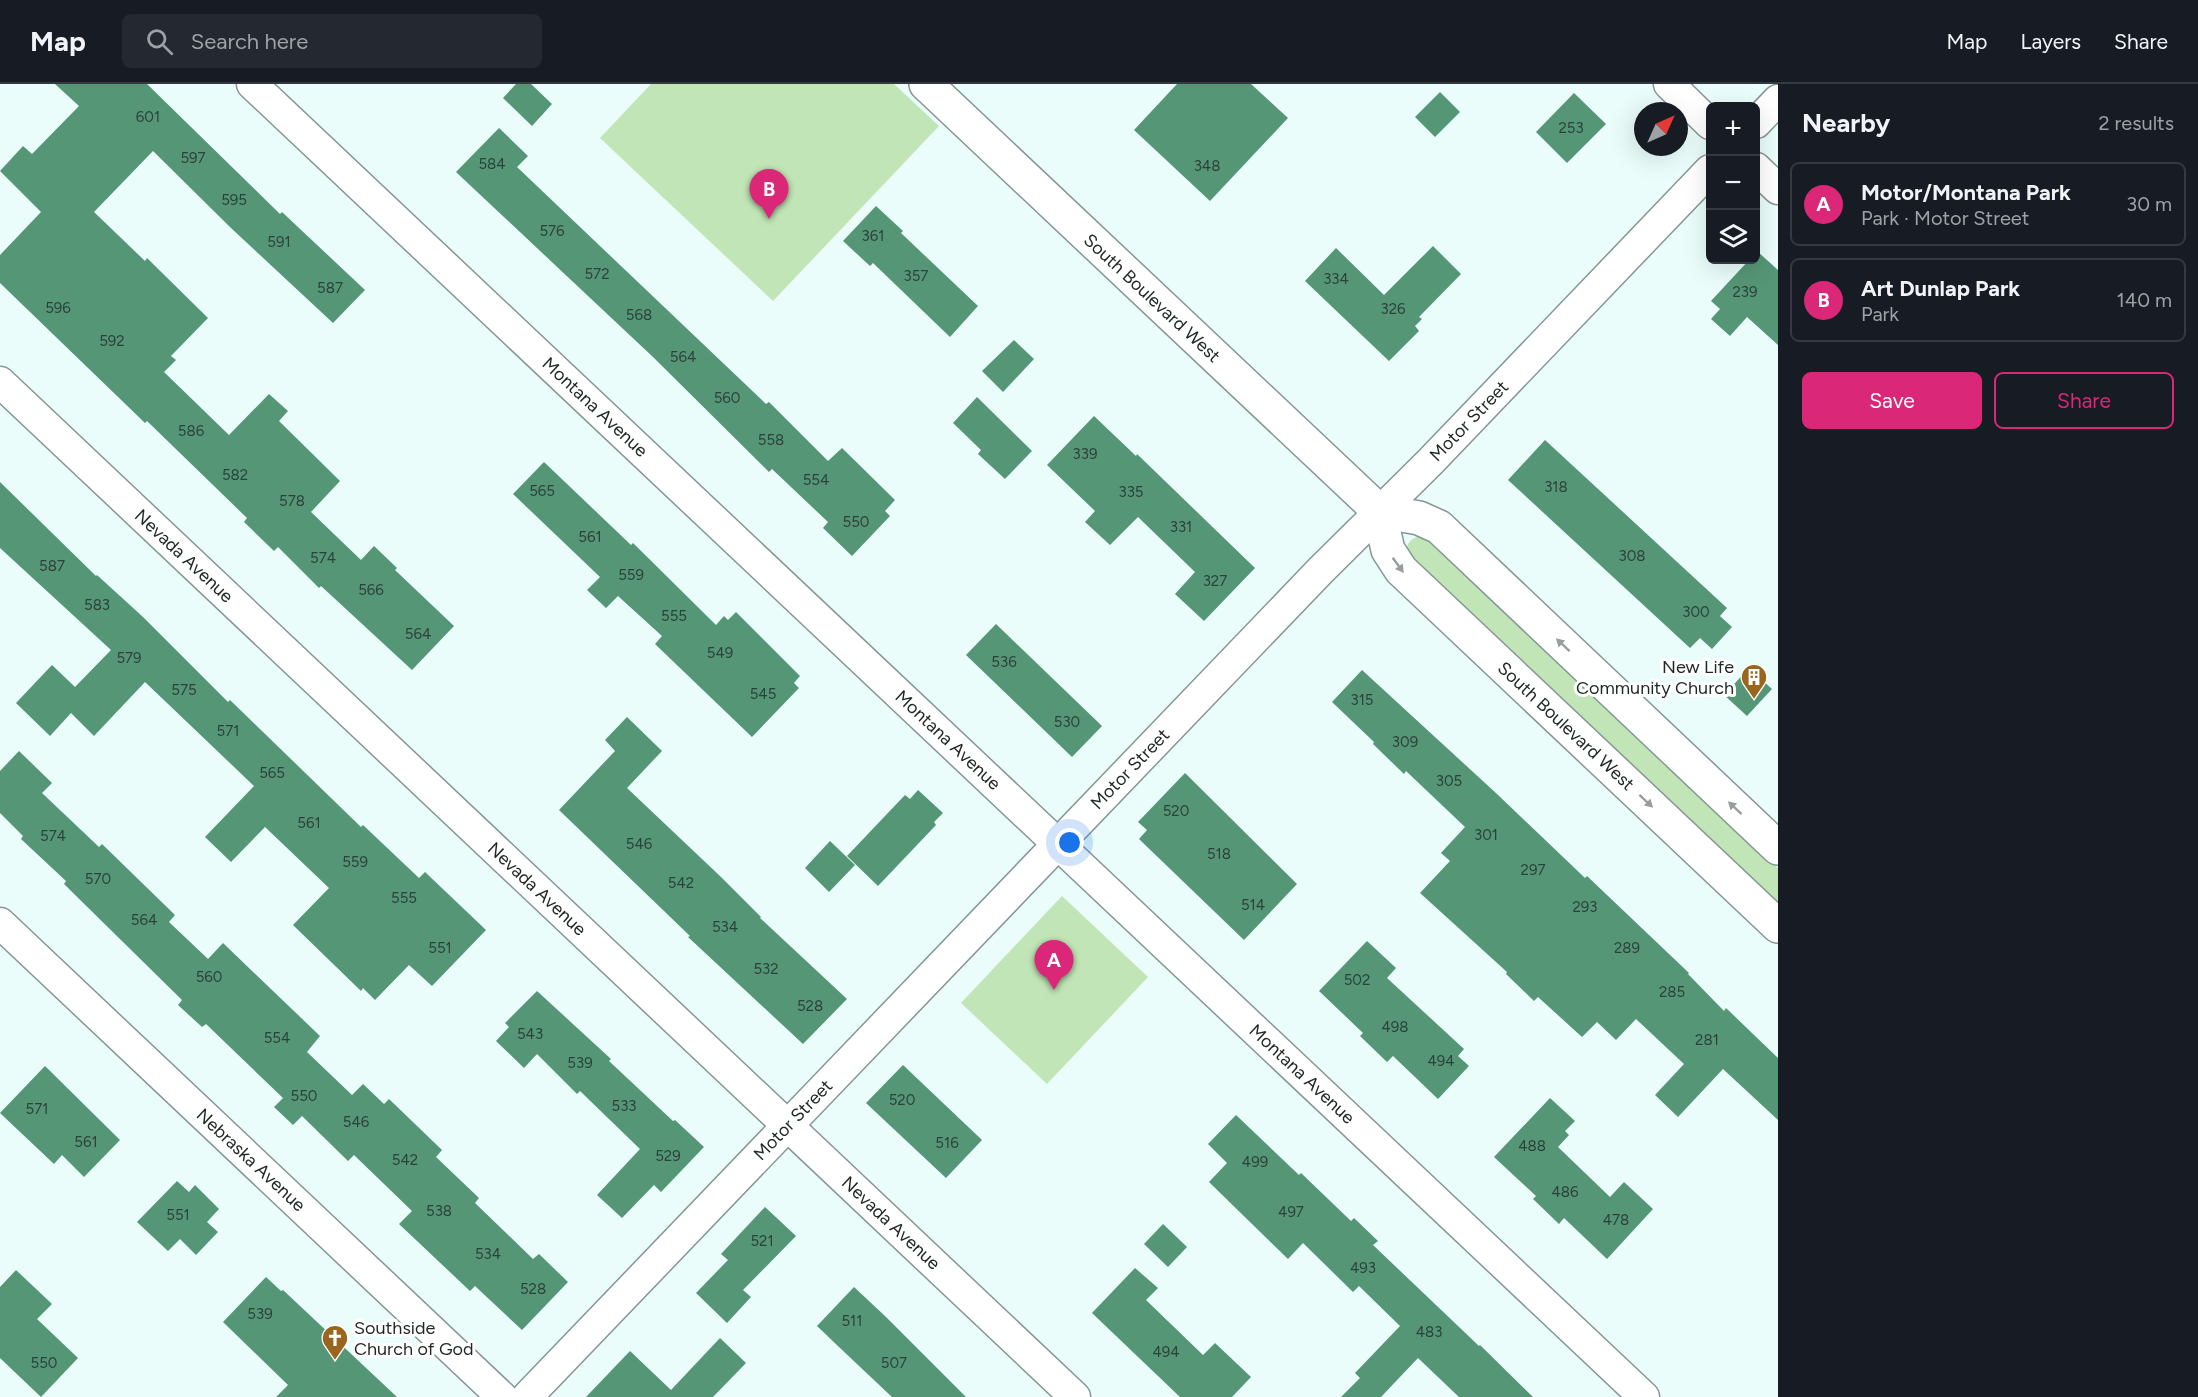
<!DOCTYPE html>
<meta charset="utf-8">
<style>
:root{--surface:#171b24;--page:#242831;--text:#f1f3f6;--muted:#9ea1a6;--line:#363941;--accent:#db2777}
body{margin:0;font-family:Figtree,sans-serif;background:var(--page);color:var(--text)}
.controls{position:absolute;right:18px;top:18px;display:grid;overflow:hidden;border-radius:9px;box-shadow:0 6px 24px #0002}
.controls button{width:54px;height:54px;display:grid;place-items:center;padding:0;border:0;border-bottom:2px solid var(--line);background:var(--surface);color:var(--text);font:30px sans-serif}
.compass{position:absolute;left:1634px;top:18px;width:54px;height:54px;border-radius:50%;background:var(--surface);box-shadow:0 6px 24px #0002;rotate:45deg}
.you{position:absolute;left:1070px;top:759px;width:21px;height:21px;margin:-15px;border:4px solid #fff;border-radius:50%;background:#1a73e8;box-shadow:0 0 0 9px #1a73e833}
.badge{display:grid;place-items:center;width:39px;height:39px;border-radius:50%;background:var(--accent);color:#fff;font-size:20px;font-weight:700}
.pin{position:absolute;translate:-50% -50px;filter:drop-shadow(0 2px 3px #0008)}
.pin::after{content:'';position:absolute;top:32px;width:21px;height:18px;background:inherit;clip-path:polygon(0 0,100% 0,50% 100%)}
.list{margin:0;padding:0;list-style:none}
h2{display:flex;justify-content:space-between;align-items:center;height:78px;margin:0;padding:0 24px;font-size:26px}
h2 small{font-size:20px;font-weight:400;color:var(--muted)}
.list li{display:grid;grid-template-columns:39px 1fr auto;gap:18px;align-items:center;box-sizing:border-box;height:84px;margin:0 12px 12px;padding:0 12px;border:2px solid var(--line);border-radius:9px}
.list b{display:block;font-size:22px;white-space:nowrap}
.list p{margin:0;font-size:20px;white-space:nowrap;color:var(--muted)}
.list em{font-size:20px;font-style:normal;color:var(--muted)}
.actions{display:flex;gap:12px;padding:18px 24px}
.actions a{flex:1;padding:14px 0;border:2px solid var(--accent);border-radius:9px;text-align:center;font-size:21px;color:var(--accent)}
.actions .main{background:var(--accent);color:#fff}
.icon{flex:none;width:33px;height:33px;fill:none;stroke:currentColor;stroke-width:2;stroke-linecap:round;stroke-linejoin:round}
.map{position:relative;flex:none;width:1778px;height:1313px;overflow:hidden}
header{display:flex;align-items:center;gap:36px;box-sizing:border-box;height:84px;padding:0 30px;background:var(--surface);border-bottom:2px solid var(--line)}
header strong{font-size:28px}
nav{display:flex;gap:33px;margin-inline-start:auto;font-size:21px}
.search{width:420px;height:54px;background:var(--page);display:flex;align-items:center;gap:15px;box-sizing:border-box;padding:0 21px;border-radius:9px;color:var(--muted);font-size:22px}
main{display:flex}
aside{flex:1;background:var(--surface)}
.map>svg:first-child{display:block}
.green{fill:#c1e5b6}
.building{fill:#559676}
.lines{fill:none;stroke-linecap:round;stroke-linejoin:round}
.street-casing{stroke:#859794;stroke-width:33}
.secondary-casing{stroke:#859794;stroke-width:36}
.street{stroke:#fff;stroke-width:30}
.secondary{stroke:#fff;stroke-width:33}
.oneway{fill:#9a9d9d}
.labels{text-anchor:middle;stroke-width:6;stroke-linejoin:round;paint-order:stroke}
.number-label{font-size:15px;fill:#2c4239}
.street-label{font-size:18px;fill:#1f2625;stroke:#fff}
.poi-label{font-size:18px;fill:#1f2625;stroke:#fff;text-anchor:end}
</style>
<header>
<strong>Map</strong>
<div class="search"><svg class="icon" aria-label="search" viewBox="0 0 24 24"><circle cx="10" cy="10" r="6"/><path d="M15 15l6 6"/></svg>Search here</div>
<nav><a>Map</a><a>Layers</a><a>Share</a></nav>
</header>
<main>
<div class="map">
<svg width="1778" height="1313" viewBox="0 0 1778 1313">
<rect width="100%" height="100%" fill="#eafdfa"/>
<g class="green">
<path d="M 651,0 L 894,0 L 939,42 L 773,217 L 600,54 Z"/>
<path d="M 1420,452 L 1427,455 L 1778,784 L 1778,823 L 1406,468 C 1407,459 1411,454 1420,452 Z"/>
<path d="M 1062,812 L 1148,893 L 1047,1000 L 961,919 Z"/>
</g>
<g class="building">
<path d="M 55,0 L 147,0 L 280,130 L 282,128 L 365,206 L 333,239 L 231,144 L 153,67 L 94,128 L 145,177 L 147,174 L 208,234 L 171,272 L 176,276 L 164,288 L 229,351 L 269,310 L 288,327 L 279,337 L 340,397 L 311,428 L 361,476 L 374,462 L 397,484 L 395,486 L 454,542 L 412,586 L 321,502 L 319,504 L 278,463 L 274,467 L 244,438 L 247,434 L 147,337 L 145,339 L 0,199 L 0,171 L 41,128 L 0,87 L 23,62 L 32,70 L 79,22 Z"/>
<path d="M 516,0 L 531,0 L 552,20 L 532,42 L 503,14 Z"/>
<path d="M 1177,0 L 1251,0 L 1288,34 L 1210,117 L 1134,46 Z"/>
<path d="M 1440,8 L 1460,28 L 1435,53 L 1415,33 Z"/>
<path d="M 1574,9 L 1606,40 L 1567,79 L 1536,48 Z"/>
<path d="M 499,44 L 528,72 L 517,83 L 766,320 L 769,318 L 828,377 L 842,364 L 895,416 L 885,427 L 890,432 L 852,472 L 823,444 L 828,438 L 772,385 L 769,388 L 653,273 L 456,88 Z"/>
<path d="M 876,122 L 903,147 L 901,149 L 978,222 L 950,253 L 873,179 L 870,182 L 843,157 Z"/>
<path d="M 1433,162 L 1461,190 L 1419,233 L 1422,235 L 1415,242 L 1419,247 L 1389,277 L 1305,197 L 1336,164 L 1384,211 Z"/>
<path d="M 1757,167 L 1778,186 L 1778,261 L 1747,233 L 1730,252 L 1711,235 L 1720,225 L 1711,217 L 1749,176 L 1755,176 Z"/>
<path d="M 1014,256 L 1034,275 L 1003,308 L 982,287 Z"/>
<path d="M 977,313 L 1032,367 L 1005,395 L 978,370 L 981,366 L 953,339 Z"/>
<path d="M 1094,332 L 1136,372 L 1137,370 L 1255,484 L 1204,537 L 1175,510 L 1195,488 L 1138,433 L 1110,461 L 1085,438 L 1095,427 L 1047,381 Z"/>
<path d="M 1545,356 L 1727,524 L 1720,532 L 1732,543 L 1712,565 L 1700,554 L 1690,564 L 1508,396 Z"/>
<path d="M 544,378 L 631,461 L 633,459 L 716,541 L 724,532 L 728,536 L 736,528 L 800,592 L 794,599 L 799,604 L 752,653 L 655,560 L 662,552 L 618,512 L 606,524 L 587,506 L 600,493 L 513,410 Z"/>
<path d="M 0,398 L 96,492 L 97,491 L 143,533 L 228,618 L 230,616 L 361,743 L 363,741 L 419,794 L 425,788 L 486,846 L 432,902 L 409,881 L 375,916 L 363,904 L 361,907 L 293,841 L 329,804 L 265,743 L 231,778 L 205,753 L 254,702 L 145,598 L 94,652 L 71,629 L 50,652 L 16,619 L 52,581 L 75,603 L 111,566 L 0,464 Z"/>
<path d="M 996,540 L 1102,642 L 1072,673 L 966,571 Z"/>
<path d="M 1749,584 L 1772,605 L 1747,632 L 1724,611 Z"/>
<path d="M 1362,586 L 1497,710 L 1585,794 L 1587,792 L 1689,889 L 1688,890 L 1724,927 L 1726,924 L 1778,974 L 1778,1036 L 1723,985 L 1678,1033 L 1655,1011 L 1684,980 L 1636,935 L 1616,956 L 1597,938 L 1582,953 L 1538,913 L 1534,917 L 1506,890 L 1507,888 L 1420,809 L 1450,777 L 1441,769 L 1465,743 L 1406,687 L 1404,690 L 1373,660 L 1374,658 L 1332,618 Z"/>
<path d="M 627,633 L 662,667 L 627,704 L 721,793 L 761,833 L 760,834 L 847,915 L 803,960 L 688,853 L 690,852 L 559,726 L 615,667 L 605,656 Z"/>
<path d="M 19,667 L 52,699 L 42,709 L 99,763 L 102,760 L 175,831 L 169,838 L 208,875 L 223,859 L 320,952 L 307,968 L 352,1011 L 363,1000 L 384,1020 L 389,1015 L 442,1066 L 436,1073 L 479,1114 L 475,1119 L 533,1175 L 539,1170 L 568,1198 L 522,1246 L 475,1202 L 470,1207 L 399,1140 L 412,1127 L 354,1071 L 348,1077 L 302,1032 L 293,1041 L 274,1023 L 283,1014 L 206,940 L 202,943 L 178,921 L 182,916 L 64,800 L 66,797 L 21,755 L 23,752 L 0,729 L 0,687 Z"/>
<path d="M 1185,689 L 1297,800 L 1244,856 L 1139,755 L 1147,746 L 1138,738 Z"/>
<path d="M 918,706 L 943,729 L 934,738 L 936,741 L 878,802 L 847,772 L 905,711 L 910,715 Z"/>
<path d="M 830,757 L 855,781 L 829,808 L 805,784 Z"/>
<path d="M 1367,857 L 1396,884 L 1387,894 L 1464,965 L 1458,972 L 1469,982 L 1438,1015 L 1393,972 L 1387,978 L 1360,952 L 1363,949 L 1319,907 Z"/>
<path d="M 537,907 L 611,975 L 609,977 L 673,1037 L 675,1036 L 704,1063 L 661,1108 L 654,1101 L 622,1134 L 597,1111 L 640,1065 L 580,1007 L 577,1010 L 537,970 L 524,984 L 496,957 L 509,943 L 505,939 Z"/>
<path d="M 903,981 L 982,1056 L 946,1094 L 866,1019 Z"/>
<path d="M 45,982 L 120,1056 L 84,1093 L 62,1071 L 54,1080 L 0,1029 Z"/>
<path d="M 1550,1014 L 1575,1037 L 1565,1047 L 1569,1051 L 1558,1063 L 1610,1113 L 1624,1098 L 1653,1125 L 1607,1175 L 1564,1134 L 1559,1140 L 1533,1115 L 1536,1112 L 1494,1073 Z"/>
<path d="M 1236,1031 L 1299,1091 L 1301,1089 L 1351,1137 L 1354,1134 L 1378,1157 L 1373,1161 L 1479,1262 L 1480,1261 L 1533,1313 L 1459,1313 L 1418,1274 L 1381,1313 L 1341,1313 L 1360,1294 L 1355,1289 L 1400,1242 L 1359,1202 L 1353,1208 L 1303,1159 L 1288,1175 L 1209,1098 L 1227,1079 L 1208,1060 Z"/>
<path d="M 177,1097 L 189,1108 L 195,1101 L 219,1125 L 207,1138 L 218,1148 L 196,1171 L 180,1155 L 168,1167 L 137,1138 Z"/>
<path d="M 765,1123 L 796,1152 L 743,1206 L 751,1213 L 727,1239 L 696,1209 L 728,1176 L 721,1170 Z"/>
<path d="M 1163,1140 L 1187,1163 L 1168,1183 L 1144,1160 Z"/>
<path d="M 1135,1184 L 1158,1204 L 1146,1216 L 1203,1271 L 1215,1259 L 1251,1293 L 1232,1313 L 1180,1313 L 1092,1229 Z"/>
<path d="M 16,1186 L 52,1220 L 37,1235 L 78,1274 L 41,1313 L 0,1274 L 0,1203 Z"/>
<path d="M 266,1193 L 281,1207 L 283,1206 L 397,1313 L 276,1313 L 288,1301 L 223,1238 Z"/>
<path d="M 854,1203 L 886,1233 L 966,1313 L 892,1313 L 839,1263 L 817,1242 Z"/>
<path d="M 720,1254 L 746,1279 L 713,1313 L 586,1313 L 630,1267 L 671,1306 Z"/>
</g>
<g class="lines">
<g class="street-casing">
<g id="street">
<path d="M 252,0 L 1644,1313"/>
<path d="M 1669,0 L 1710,40"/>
<path d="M 1756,39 L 1778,16"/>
<path d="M 1756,84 L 1778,105"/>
<path d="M 0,298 L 1075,1313"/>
<path d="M 0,839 L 502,1313"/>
<path d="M 527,1313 L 1320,487 L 1431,377 L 1710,86"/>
</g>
</g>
<g class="secondary-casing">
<g id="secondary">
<path d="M 926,0 L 1379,427 L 1419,434 L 1439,443 L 1778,764"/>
<path d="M 1379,427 L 1388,466 L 1401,486 L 1778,842"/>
</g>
</g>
<use href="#street" class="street"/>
<use href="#secondary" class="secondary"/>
</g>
<defs><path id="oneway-solid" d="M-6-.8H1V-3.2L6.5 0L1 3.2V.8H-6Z" transform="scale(1.5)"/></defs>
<g class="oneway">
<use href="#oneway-solid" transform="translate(1398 481) rotate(54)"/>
<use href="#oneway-solid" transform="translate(1563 561) rotate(-137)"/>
<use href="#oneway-solid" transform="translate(1646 717) rotate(43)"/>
<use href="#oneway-solid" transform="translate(1735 724) rotate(-137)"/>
</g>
<defs>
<g id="building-pin" transform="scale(1.35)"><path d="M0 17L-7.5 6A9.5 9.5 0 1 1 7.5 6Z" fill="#9a651d" stroke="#fff"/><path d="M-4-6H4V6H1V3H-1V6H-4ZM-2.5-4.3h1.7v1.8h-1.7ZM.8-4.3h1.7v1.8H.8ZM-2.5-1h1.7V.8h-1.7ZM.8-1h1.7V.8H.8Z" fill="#fff"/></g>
<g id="church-pin" transform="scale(1.35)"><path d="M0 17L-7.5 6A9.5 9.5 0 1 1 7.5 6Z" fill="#9a651d" stroke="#fff"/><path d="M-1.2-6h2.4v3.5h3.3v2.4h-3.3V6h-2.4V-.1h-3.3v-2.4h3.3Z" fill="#fff"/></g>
</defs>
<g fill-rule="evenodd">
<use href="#building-pin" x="1754" y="593"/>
<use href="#church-pin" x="335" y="1254"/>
</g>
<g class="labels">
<g class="number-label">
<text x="148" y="38">601</text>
<text x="1571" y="49">253</text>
<text x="193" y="79">597</text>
<text x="492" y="85">584</text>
<text x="1207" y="87">348</text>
<text x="234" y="121">595</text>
<text x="552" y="152">576</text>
<text x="873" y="157">361</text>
<text x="279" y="163">591</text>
<text x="597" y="195">572</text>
<text x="916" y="197">357</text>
<text x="1336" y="200">334</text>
<text x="330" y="209">587</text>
<text x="1745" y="213">239</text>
<text x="58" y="229">596</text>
<text x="1393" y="230">326</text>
<text x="639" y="236">568</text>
<text x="112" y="262">592</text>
<text x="683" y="278">564</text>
<text x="727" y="319">560</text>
<text x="191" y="352">586</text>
<text x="771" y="361">558</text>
<text x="1085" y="375">339</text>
<text x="235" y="396">582</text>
<text x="816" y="401">554</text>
<text x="1556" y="408">318</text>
<text x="542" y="412">565</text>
<text x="1131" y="413">335</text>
<text x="292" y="422">578</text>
<text x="856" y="443">550</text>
<text x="1181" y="448">331</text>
<text x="590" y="458">561</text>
<text x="1632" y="477">308</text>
<text x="323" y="479">574</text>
<text x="52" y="487">587</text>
<text x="631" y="496">559</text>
<text x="1215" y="502">327</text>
<text x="371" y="511">566</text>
<text x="97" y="526">583</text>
<text x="1696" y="533">300</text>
<text x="674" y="537">555</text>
<text x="418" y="555">564</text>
<text x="720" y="574">549</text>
<text x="129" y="579">579</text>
<text x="1004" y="583">536</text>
<text x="184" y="611">575</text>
<text x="763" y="615">545</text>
<text x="1362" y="621">315</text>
<text x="1067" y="643">530</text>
<text x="228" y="652">571</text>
<text x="1405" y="663">309</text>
<text x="272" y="694">565</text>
<text x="1449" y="702">305</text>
<text x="1176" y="732">520</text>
<text x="309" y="744">561</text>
<text x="1486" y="756">301</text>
<text x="53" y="757">574</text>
<text x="639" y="765">546</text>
<text x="1219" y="775">518</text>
<text x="355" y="783">559</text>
<text x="1533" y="791">297</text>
<text x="98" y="800">570</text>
<text x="681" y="804">542</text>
<text x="404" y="819">555</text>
<text x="1253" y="826">514</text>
<text x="1585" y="828">293</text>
<text x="144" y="841">564</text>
<text x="725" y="848">534</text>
<text x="440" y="869">551</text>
<text x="1627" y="869">289</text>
<text x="766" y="890">532</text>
<text x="209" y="898">560</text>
<text x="1357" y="901">502</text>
<text x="1672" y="913">285</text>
<text x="810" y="927">528</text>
<text x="1395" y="948">498</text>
<text x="530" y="955">543</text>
<text x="277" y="959">554</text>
<text x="1707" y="961">281</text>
<text x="1441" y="982">494</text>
<text x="580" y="984">539</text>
<text x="304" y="1017">550</text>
<text x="902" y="1021">520</text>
<text x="624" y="1027">533</text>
<text x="37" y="1030">571</text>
<text x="356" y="1043">546</text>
<text x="86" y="1063">561</text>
<text x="947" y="1064">516</text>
<text x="1532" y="1067">488</text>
<text x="668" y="1077">529</text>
<text x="405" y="1081">542</text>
<text x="1255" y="1083">499</text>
<text x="1565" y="1113">486</text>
<text x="439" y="1132">538</text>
<text x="1291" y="1133">497</text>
<text x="178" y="1136">551</text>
<text x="1616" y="1141">478</text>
<text x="762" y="1162">521</text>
<text x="488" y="1175">534</text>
<text x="1363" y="1189">493</text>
<text x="533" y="1210">528</text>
<text x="260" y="1235">539</text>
<text x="852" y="1242">511</text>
<text x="1429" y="1253">483</text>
<text x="1166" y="1273">494</text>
<text x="44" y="1284">550</text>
<text x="894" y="1284">507</text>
</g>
<g class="street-label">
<text transform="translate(1152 214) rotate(43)" y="6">South Boulevard West</text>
<text transform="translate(595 323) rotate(43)" y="6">Montana Avenue</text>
<text transform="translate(1469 337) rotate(-46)" y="6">Motor Street</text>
<text transform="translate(184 472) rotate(43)" y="6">Nevada Avenue</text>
<text transform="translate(1566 642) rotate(43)" y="6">South Boulevard West</text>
<text transform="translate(948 656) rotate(43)" y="6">Montana Avenue</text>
<text transform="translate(1130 685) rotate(-46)" y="6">Motor Street</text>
<text transform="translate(537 805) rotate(43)" y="6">Nevada Avenue</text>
<text transform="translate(1302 990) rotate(43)" y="6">Montana Avenue</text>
<text transform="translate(793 1036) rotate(-46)" y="6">Motor Street</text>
<text transform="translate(251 1076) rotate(43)" y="6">Nebraska Avenue</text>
<text transform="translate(891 1139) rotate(43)" y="6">Nevada Avenue</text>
</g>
<g class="poi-label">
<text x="1734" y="589">New Life<tspan x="1734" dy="21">Community Church</tspan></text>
<text x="354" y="1250" text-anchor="start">Southside<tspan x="354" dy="21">Church of God</tspan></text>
</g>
</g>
</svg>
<div class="controls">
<button>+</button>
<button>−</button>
<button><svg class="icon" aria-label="layers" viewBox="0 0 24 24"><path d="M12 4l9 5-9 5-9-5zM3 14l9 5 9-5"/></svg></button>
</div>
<svg class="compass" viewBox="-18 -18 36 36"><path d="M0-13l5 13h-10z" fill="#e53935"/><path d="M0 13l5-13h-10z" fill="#9ea1a6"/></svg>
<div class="you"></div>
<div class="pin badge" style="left:1054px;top:906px">A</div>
<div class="pin badge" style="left:769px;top:135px">B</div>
</div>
<aside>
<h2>Nearby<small>2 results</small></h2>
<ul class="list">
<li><span class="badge">A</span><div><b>Motor/Montana Park</b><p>Park · Motor Street</p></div><em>30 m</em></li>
<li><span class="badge">B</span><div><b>Art Dunlap Park</b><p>Park</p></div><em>140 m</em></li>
</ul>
<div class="actions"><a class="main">Save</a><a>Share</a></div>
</aside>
</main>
